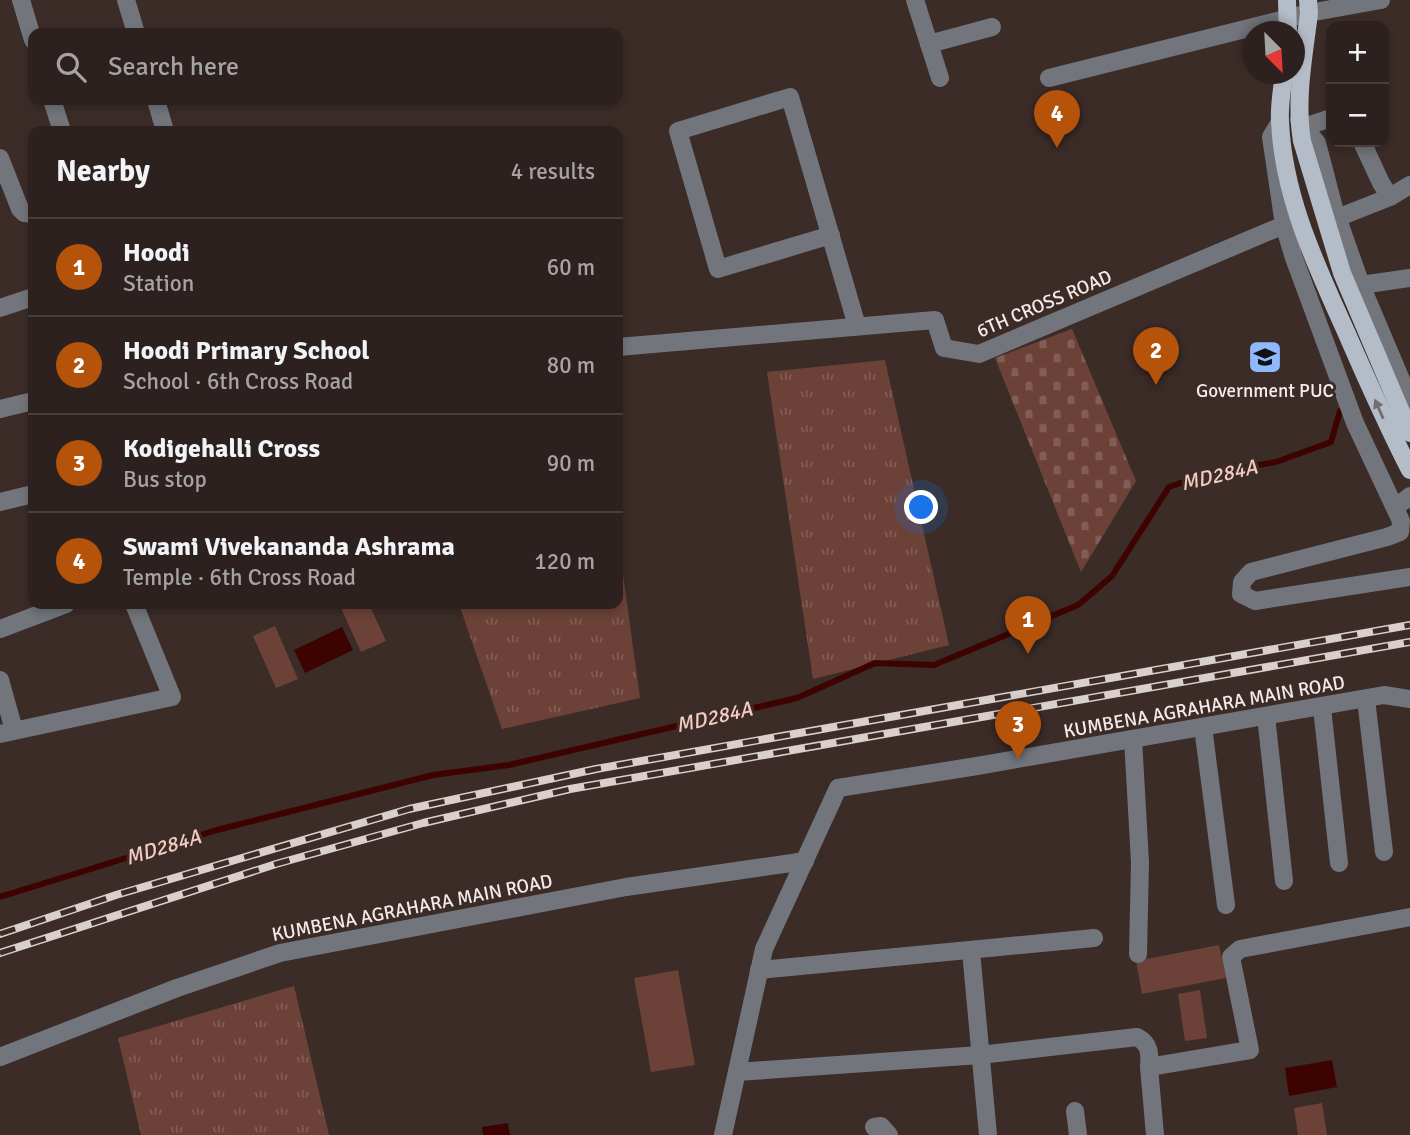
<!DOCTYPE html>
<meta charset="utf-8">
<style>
:root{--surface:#2c211e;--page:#342927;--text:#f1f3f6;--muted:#a6a3a4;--line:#483e3c;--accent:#b45309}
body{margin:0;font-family:Signika,sans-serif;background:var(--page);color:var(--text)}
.controls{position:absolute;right:21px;top:21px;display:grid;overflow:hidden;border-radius:14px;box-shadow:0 4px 10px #0003}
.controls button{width:63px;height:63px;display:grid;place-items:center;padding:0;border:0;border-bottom:2px solid var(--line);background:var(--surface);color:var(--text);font:35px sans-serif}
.compass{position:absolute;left:1242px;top:21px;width:63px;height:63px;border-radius:50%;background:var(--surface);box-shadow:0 4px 10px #0003;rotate:156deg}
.you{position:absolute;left:922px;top:508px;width:24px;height:24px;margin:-18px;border:5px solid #fff;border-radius:50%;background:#1a73e8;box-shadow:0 0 0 10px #1a73e833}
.badge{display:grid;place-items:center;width:46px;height:46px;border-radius:50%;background:var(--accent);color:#fff;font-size:23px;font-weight:700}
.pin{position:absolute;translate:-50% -58px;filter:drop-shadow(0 2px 4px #0008)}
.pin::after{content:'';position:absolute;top:37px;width:24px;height:21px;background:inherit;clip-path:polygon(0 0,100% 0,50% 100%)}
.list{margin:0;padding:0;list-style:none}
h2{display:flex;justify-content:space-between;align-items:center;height:91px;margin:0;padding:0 28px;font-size:30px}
h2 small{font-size:23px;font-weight:400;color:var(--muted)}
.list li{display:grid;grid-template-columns:46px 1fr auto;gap:21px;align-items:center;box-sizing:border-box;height:98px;padding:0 28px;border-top:2px solid var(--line)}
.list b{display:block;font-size:26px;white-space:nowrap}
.list p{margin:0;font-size:23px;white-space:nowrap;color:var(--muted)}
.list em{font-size:23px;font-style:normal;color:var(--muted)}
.icon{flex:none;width:38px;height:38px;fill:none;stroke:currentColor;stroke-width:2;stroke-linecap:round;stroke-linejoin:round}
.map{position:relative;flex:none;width:1410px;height:1135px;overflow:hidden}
.search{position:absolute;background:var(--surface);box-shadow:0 4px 10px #0003;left:28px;top:28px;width:595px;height:77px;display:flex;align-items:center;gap:18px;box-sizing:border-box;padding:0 24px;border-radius:14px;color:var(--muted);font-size:26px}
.panel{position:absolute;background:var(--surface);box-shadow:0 4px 10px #0003;left:28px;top:126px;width:595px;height:483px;border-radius:14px}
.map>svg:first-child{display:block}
.grass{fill:url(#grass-tufts)}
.cemetery{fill:url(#cemetery-stones)}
.pitch{fill:#6c4238}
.water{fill:#3d0300}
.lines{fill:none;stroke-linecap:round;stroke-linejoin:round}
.stream{stroke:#3d0300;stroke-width:6}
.minor{stroke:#72767c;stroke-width:18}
.major{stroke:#b4bcc8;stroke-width:18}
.rail-casing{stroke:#d9cfcc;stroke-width:8}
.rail{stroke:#3b2c28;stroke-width:5;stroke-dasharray:16;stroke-linecap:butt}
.oneway{fill:#716d70}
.labels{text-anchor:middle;stroke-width:6;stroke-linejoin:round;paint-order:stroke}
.street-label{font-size:19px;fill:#f5ebe9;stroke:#3b2c28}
.poi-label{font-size:19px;fill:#f5ebe9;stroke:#3b2c28}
.water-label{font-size:21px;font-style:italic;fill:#f4cbc1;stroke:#3b2c28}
</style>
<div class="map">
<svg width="1410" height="1135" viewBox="0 0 1410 1135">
<defs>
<pattern id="grass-tufts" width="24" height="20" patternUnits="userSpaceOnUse" patternTransform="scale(1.75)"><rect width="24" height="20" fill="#6c4238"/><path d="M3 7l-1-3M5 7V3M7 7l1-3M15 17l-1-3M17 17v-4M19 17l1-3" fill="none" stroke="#825d55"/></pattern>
<pattern id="cemetery-stones" width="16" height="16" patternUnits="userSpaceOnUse" patternTransform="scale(1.75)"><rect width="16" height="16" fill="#6c4238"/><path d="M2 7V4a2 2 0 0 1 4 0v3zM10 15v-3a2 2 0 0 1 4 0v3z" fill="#825d55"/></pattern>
</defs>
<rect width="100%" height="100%" fill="#3b2c28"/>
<g class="grass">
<path d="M 885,360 L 949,645 L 813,679 L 767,372 Z"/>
<path d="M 618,538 L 640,698 L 502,729 L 459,604 L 618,604 Z"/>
<path d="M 294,986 L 329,1135 L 141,1135 L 118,1038 Z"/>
</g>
<path class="cemetery" d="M 1072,329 L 1136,481 L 1081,572 L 995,358 Z"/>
<g class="pitch">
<path d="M 339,604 L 369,604 L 386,641 L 361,652 Z"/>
<path d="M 275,626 L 298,679 L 276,688 L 253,636 Z"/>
<path d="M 1219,945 L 1226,978 L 1142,994 L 1136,961 Z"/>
<path d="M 678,970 L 695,1065 L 651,1072 L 634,978 Z"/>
<path d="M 1200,990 L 1207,1038 L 1185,1041 L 1178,994 Z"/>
<path d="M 1322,1103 L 1327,1135 L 1298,1135 L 1294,1108 Z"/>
</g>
<g class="water">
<path d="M 342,627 L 353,650 L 305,673 L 294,650 Z"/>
<path d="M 1332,1060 L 1337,1087 L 1289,1096 L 1285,1068 Z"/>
<path d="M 508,1123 L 510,1135 L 483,1135 L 482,1127 Z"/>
</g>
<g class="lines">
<path class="stream" d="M 0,897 L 217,830 L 433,775 L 509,765 L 797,698 L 875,663 L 934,665 L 1078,605 L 1112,576 L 1169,487 L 1206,474 L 1276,462 L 1331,442 L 1340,411"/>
<g class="minor">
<path d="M 21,0 L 33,40"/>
<path d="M 126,0 L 136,33"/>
<path d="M 915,0 L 940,78"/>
<path d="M 929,44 L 992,27"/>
<path d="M 1049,78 L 1309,13 L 1381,0"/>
<path d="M 52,100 L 62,131"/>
<path d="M 156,100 L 165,131"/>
<path d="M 1299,120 L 1317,143 L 1334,208 L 1361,285 L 1410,401"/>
<path d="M 1280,122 L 1271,137 L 1284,225 L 1294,258 L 1355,423 L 1401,521 L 1400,532 L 1387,537 L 1251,572 L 1242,582 L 1241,594 L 1255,601 L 1410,577"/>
<path d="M 1304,127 L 1331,118"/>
<path d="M 1362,142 L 1381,183 L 1390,197"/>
<path d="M 0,158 L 20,209 L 24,213 L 33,214"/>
<path d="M 1337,218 L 1390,197 L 1410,185"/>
<path d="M 831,235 L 718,269 L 678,131 L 790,97 L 857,326"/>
<path d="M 1361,285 L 1410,278"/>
<path d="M 0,308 L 33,297"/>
<path d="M 618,347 L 935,320 L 944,348 L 979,354 L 1284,225"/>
<path d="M 0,409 L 33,401"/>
<path d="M 0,502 L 33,494"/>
<path d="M 1396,507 L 1410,496"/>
<path d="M 0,629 L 66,604"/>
<path d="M 0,680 L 14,730"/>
<path d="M 1366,699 L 1384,852"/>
<path d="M 1322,708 L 1339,863"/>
<path d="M 1266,716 L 1284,881"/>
<path d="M 1203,727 L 1226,905"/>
<path d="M 0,734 L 172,697 L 134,604"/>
<path d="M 1133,739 L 1140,862 L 1138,954"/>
<path d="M 971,951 L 988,1135"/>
<path d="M 759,970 L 1094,938"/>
<path d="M 0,1057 L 177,988 L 280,953 L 626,887 L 805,861"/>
<path d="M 737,1072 L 980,1055 L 1137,1037 C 1150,1044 1150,1053 1149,1067"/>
<path d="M 1075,1111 L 1078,1135"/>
<path d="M 874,1127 L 881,1126 L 889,1135"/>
<path d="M 723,1135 L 764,949 L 838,788 L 977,766 L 1384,695 L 1410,699"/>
<path d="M 1155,1135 L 1149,1067 L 1250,1050 L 1231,957 L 1240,949 L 1410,917"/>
</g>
<g class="major">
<path d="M 1287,0 L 1288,32"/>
<path d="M 1308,0 L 1309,13 C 1304,55 1295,99 1302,141 L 1342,273 L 1410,433"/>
<path d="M 1284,74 C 1282,89 1279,106 1280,121 C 1283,197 1317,267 1347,334 C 1367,380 1387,425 1410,470"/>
</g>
<g class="rail-casing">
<g id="rail">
<path d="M 0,934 L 116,895 L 409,809 L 596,769 L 1410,625"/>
<path d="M 0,953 L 276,864 L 423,823 L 570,789 L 1410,642"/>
</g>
</g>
<use href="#rail" class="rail"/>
</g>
<defs><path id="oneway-solid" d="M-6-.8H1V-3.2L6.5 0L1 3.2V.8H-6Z" transform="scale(1.75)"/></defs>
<use class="oneway" href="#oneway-solid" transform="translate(1379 409) rotate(-114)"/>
<defs>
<g id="school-square" transform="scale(1.75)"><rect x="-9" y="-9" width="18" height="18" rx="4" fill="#8fb8fd" stroke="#3b2c28"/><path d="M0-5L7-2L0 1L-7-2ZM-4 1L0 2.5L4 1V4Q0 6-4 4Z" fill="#111"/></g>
</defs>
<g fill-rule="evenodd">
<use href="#school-square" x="1265" y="357"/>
</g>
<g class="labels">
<g class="street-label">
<text transform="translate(1044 303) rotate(-23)" y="7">6TH CROSS ROAD</text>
<text transform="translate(1204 706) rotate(-10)" y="7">KUMBENA AGRAHARA MAIN ROAD</text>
<text transform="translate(412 907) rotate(-11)" y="7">KUMBENA AGRAHARA MAIN ROAD</text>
</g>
<g class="poi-label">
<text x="1265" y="397">Government PUC</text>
</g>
<g class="water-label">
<text transform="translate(1219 475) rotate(-13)" y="7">MD284A</text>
<text transform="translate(714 717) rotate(-13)" y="7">MD284A</text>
<text transform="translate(163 847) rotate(-17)" y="7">MD284A</text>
</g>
</g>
</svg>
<div class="controls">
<button>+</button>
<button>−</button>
</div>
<svg class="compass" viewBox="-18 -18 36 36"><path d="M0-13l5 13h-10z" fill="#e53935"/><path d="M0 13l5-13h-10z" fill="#a6a3a4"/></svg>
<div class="you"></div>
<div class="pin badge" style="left:1028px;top:654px">1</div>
<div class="pin badge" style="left:1156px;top:385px">2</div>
<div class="pin badge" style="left:1018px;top:759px">3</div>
<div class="pin badge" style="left:1057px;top:148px">4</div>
<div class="search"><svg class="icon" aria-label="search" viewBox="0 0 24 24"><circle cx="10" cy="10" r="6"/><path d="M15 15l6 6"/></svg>Search here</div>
<section class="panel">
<h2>Nearby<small>4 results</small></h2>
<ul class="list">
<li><span class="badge">1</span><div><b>Hoodi</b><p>Station</p></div><em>60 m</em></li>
<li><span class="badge">2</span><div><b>Hoodi Primary School</b><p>School · 6th Cross Road</p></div><em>80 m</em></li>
<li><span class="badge">3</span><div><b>Kodigehalli Cross</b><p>Bus stop</p></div><em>90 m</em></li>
<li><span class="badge">4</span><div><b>Swami Vivekananda Ashrama</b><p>Temple · 6th Cross Road</p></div><em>120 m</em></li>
</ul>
</section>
</div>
